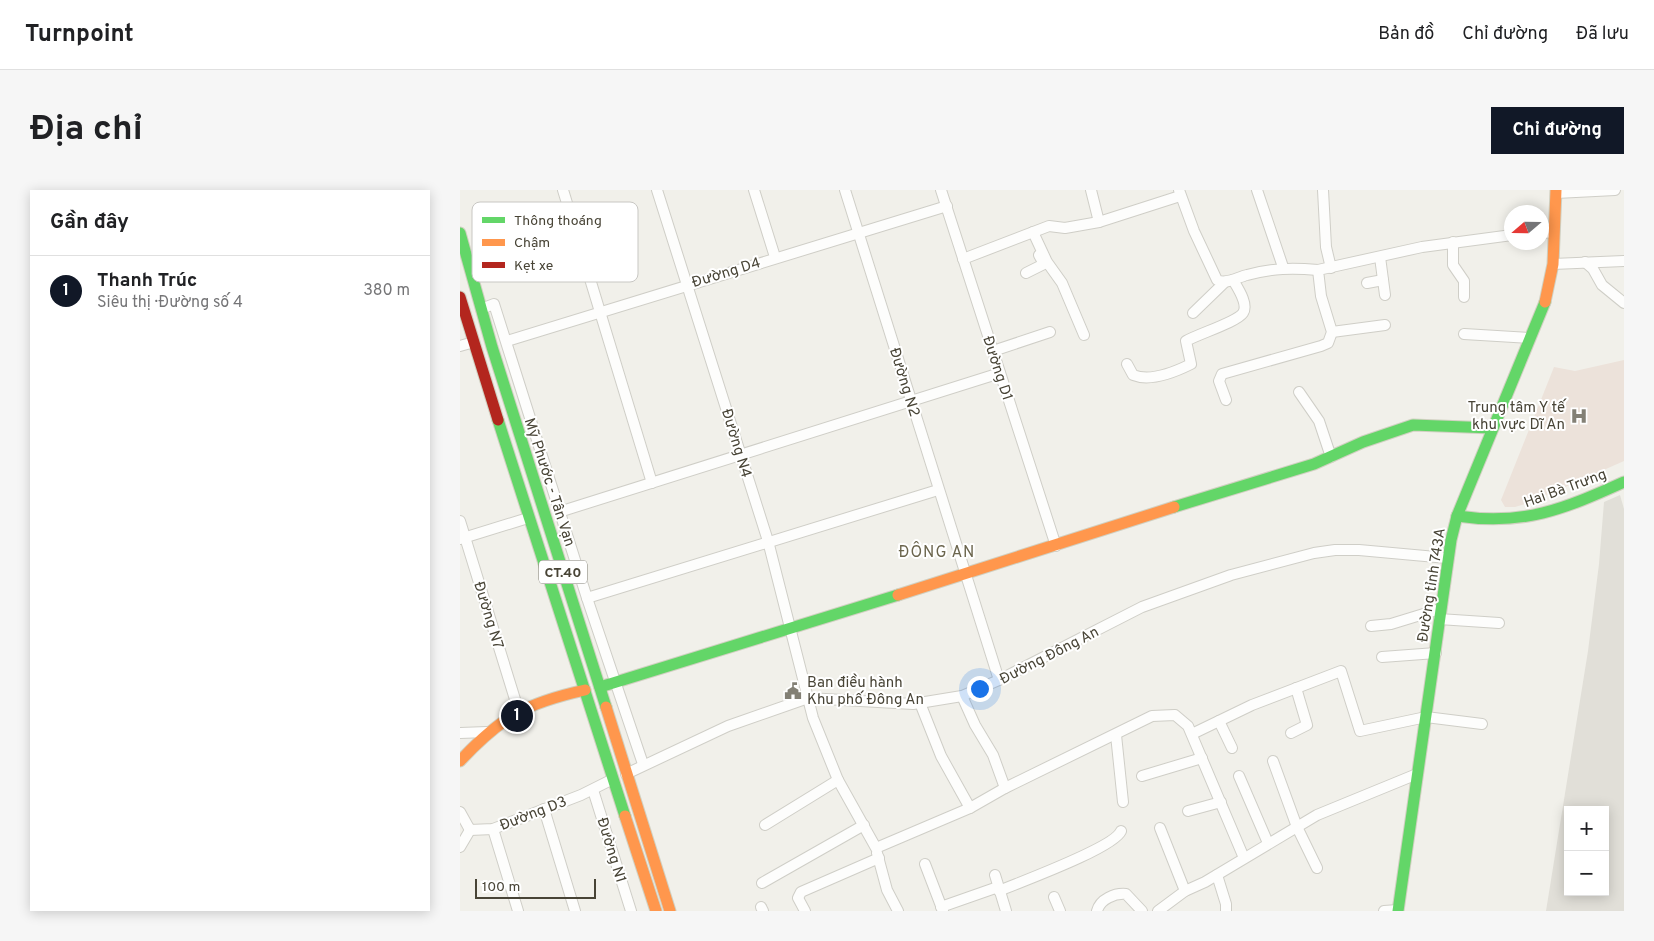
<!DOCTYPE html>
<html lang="vi">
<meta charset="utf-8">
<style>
:root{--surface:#fff;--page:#f6f6f6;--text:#202124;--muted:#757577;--line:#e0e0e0;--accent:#111827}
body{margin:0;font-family:Overpass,sans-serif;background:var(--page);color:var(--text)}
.controls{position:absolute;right:15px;bottom:15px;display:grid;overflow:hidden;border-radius:0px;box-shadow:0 2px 12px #0003}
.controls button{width:45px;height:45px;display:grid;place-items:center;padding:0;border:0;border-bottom:1px solid var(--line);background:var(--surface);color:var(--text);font:25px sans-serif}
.compass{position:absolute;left:1044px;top:15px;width:45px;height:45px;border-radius:50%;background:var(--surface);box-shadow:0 2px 12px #0003;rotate:250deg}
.scale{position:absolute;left:15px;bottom:12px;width:121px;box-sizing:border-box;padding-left:5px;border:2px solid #484436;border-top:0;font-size:14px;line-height:18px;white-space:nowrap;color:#484436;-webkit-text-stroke:4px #fff;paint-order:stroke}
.you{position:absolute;left:519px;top:498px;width:18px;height:18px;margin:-12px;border:4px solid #fff;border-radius:50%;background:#1a73e8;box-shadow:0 0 0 8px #1a73e833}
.badge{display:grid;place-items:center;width:32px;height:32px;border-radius:50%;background:var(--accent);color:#fff;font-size:16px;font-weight:700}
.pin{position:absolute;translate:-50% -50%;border:2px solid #fff;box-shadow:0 1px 5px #0006}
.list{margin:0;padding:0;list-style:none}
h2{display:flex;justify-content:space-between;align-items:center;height:65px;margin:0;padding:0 20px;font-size:21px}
h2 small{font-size:16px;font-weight:400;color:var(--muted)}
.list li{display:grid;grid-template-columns:32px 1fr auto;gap:15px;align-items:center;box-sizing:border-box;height:70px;padding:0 20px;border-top:1px solid var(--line)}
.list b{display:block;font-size:19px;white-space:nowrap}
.list p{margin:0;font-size:16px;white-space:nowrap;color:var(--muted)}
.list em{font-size:16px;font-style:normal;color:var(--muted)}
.map{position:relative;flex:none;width:1164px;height:721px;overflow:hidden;border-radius:0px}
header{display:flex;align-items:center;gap:30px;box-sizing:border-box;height:70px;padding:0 25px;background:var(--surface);border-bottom:1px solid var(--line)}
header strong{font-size:24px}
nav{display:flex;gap:28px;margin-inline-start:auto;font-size:18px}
.intro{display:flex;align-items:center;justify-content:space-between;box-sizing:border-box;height:120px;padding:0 30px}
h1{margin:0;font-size:35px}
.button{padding:12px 22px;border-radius:0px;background:var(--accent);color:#fff;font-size:18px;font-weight:700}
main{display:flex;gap:30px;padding:0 30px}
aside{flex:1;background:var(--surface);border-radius:0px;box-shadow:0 2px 12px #0003}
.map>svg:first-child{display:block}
.industrial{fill:#e1dfd8;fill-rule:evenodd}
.medical{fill:#ece2da}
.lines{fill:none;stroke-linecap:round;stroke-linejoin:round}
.street-casing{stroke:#cfcec7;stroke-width:12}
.fast-casing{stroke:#d1d0c1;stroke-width:13}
.slow-casing{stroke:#d1d0c1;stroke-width:13}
.jam-casing{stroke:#d1d0c1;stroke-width:13}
.street{stroke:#fdfdfc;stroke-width:10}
.fast{stroke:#63d668;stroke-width:11}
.slow{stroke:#ff974d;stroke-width:11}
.jam{stroke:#b3261e;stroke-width:11}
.labels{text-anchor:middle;stroke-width:4;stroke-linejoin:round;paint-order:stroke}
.shield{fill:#fff;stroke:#7f7c72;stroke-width:1}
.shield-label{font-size:14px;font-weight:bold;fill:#484436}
.street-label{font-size:15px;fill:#484436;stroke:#fff}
.poi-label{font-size:15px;fill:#484436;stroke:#fff;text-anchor:end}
.neighbourhood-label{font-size:16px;letter-spacing:1px;fill:#6b654d;stroke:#fff}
.key{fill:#fff;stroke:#c8c7c3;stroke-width:1}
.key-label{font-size:14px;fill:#484436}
</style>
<header>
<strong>Turnpoint</strong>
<nav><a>Bản đồ</a><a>Chỉ đường</a><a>Đã lưu</a></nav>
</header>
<div class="intro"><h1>Địa chỉ</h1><a class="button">Chỉ đường</a></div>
<main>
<aside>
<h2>Gần đây<small></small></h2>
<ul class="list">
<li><span class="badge">1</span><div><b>Thanh Trúc</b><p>Siêu thị · Đường số 4</p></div><em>380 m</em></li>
</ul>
</aside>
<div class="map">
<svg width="1164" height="721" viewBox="0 0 1164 721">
<rect width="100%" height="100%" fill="#f1f0ea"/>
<path class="industrial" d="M 1160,305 L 1164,319 L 1164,721 L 1086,721 L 1128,461 L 1139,374 L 1144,312 ZM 1108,620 L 1145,620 L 1145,702 L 1108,702 Z"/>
<path class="medical" d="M 1164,170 L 1164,271 L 1069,313 L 1055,317 L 1045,317 L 1041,310 L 1094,177 L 1115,181 Z"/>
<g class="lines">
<g class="street-casing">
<g id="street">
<path d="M 103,0 L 192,293"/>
<path d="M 197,0 L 308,351 L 353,528 L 378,590 L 416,658 L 510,618 L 545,598 L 692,526 L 715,525 L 728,536 L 784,668"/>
<path d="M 294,0 L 315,67"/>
<path d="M 385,0 L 539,490"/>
<path d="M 481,0 L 596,356"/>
<path d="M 631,0 L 639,32 L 720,6"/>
<path d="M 719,0 L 734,41 L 757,90 C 766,95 778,87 787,85 C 812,78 833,78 858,80"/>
<path d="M 797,0 L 823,77"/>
<path d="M 863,0 L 866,57 L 871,78"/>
<path d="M 1096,3 L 1155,0"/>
<path d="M 573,42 L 587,72 L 602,93 L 624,145"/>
<path d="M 1082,43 L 1094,42"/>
<path d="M 993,52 L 993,75 L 1004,91 L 1004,107"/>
<path d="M 920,67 L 925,105"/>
<path d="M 503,69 L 589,36 L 605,38 L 639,32"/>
<path d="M 1125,72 L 1133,79 L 1142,95 L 1164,113"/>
<path d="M 1093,74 L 1164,71"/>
<path d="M 566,83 L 584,74 L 579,65"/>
<path d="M 907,93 L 923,90"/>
<path d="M 21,119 L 34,114 L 127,408 L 183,574"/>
<path d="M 733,123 L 765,92"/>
<path d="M 872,142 L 925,135"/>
<path d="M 1004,144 L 1070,148"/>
<path d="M 47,151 L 487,16"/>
<path d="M 0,156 L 14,152"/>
<path d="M 533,161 L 590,142"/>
<path d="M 667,174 L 673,185 C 690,192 715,182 731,174 L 726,151 C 738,144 777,132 783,123 C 789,114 777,97 773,90"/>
<path d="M 839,202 L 859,231 L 871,267"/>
<path d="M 766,210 L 759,191 L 762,184 L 861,156 L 868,153 L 872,142 L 861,106 L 858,80 L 962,57 L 1052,45"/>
<path d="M 99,322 L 540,183"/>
<path d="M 0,331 L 58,519"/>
<path d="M 0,349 L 68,328"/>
<path d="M 127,408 L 478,300"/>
<path d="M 979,429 L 1039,433"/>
<path d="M 911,436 L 931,434 L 980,419"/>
<path d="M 922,467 L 976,463"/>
<path d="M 502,506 L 515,535 L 533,565 L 545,598"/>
<path d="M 460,513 L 481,566 L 510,618"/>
<path d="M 759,531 L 772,558"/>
<path d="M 0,543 L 27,542"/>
<path d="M 831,543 L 847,535 L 836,498"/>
<path d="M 732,544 L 792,515 L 881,481 L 900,541 L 966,527 L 1022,534"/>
<path d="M 656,545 L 663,612"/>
<path d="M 813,571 L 837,637 L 857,678"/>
<path d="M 166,584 L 268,536 L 348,508 L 453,514 L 502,506 L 539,490 L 682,417 L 771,385 L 854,363 L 875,360 L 899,360 L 987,368"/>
<path d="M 682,586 L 742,568"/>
<path d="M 779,586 L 808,653"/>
<path d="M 133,600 L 171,721"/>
<path d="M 84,619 L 115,721"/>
<path d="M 728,621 L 761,612"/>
<path d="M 0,622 L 10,640 L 33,639 L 121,605 L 153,589"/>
<path d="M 305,635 L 378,590"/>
<path d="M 700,638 L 725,701"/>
<path d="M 33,639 L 58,721"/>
<path d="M 0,657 L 10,640"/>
<path d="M 417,663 L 427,700 L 438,721"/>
<path d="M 465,674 L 483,721"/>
<path d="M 535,685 L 546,721"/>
<path d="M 757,685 L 766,714 L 766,721"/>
<path d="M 302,693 L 404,635"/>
<path d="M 539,701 C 560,692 654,658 661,641"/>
<path d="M 594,707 L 600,721"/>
<path d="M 301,717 L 303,721"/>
<path d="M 481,717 L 538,697"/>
<path d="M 345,721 L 338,708 L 341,702 L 419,668"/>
<path d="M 637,721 C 640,709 655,703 666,704 L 682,721"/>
<path d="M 698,721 L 725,701 L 745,692 L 857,625 L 957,584"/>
<path d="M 924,721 L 938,720"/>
</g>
</g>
<g class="fast-casing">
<g id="fast">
<path d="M 0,43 L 32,157 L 146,517"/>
<path d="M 38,230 L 165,626"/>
<path d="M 714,317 L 854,274 L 903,252 L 953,235 L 1032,238"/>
<path d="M 997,326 C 1064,336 1104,319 1164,292"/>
<path d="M 140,497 L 438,405"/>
<path d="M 938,721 L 991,350 L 997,326 L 1085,112"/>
</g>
</g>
<g class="slow-casing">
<g id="slow">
<path d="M 1085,112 L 1093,74 L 1096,0"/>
<path d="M 438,405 L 714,317"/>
<path d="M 146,517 L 210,721"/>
<path d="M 0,571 C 41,527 66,513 125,500"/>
<path d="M 165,626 L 196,721"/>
</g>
</g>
<g class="jam-casing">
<path id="jam" d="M 0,107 L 38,230"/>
</g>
<use href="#street" class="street"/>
<use href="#fast" class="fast"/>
<use href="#slow" class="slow"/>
<use href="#jam" class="jam"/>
</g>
<defs>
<g id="hospital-bare" transform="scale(1.35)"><path d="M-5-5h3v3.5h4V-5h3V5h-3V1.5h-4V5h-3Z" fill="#838075" stroke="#fff" stroke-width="2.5" paint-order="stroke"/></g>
<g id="civic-bare" transform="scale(1.35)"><path d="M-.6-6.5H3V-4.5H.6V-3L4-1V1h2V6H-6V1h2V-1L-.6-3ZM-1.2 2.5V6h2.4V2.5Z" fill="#838075" stroke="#fff" stroke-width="2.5" paint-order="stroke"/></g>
</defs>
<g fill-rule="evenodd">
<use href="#hospital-bare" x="1119" y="226"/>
<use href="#civic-bare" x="333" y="501"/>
</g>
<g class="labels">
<rect class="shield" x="79" y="370.5" width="48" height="23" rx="4"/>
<g class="shield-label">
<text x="103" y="387">CT.40</text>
</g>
<g class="street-label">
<text transform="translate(266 82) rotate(-17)" y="5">Đường D4</text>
<text transform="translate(538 178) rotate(72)" y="5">Đường D1</text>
<text transform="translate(445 192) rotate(73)" y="5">Đường N2</text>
<text transform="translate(277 253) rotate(73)" y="5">Đường N4</text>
<text transform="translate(90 292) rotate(72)" y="5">Mỹ Phước - Tân Vạn</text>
<text transform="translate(1105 298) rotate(-20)" y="5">Hai Bà Trưng</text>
<text transform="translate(971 395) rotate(-81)" y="5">Đường tỉnh 743A</text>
<text transform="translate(29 425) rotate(73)" y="5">Đường N7</text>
<text transform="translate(589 465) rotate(-27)" y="5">Đường Đông An</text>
<text transform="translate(73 623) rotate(-21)" y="5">Đường D3</text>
<text transform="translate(152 660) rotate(73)" y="5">Đường N1</text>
</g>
<g class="poi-label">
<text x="1105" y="222">Trung tâm Y tế<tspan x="1105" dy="17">khu vực Dĩ An</tspan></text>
<text x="347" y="497" text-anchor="start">Ban điều hành<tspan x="347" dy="17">Khu phố Đông An</tspan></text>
</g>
<g class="neighbourhood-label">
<text x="477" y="367">ĐÔNG AN</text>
</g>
</g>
<rect x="12" y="12" width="166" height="80" rx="8" class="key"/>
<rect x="22" y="27" width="23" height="6" fill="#63d668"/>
<rect x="22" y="49" width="23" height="7" fill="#ff974d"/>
<rect x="22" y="72" width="23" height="6" fill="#b3261e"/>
<g class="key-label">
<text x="54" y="35">Thông thoáng</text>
<text x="54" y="57">Chậm</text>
<text x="54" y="80">Kẹt xe</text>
</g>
</svg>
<div class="controls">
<button>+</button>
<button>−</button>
</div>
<svg class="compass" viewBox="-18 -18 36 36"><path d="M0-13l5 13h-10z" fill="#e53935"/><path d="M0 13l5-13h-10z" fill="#757577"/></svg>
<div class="scale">100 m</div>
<div class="you"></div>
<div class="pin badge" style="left:57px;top:526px">1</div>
</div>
</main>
